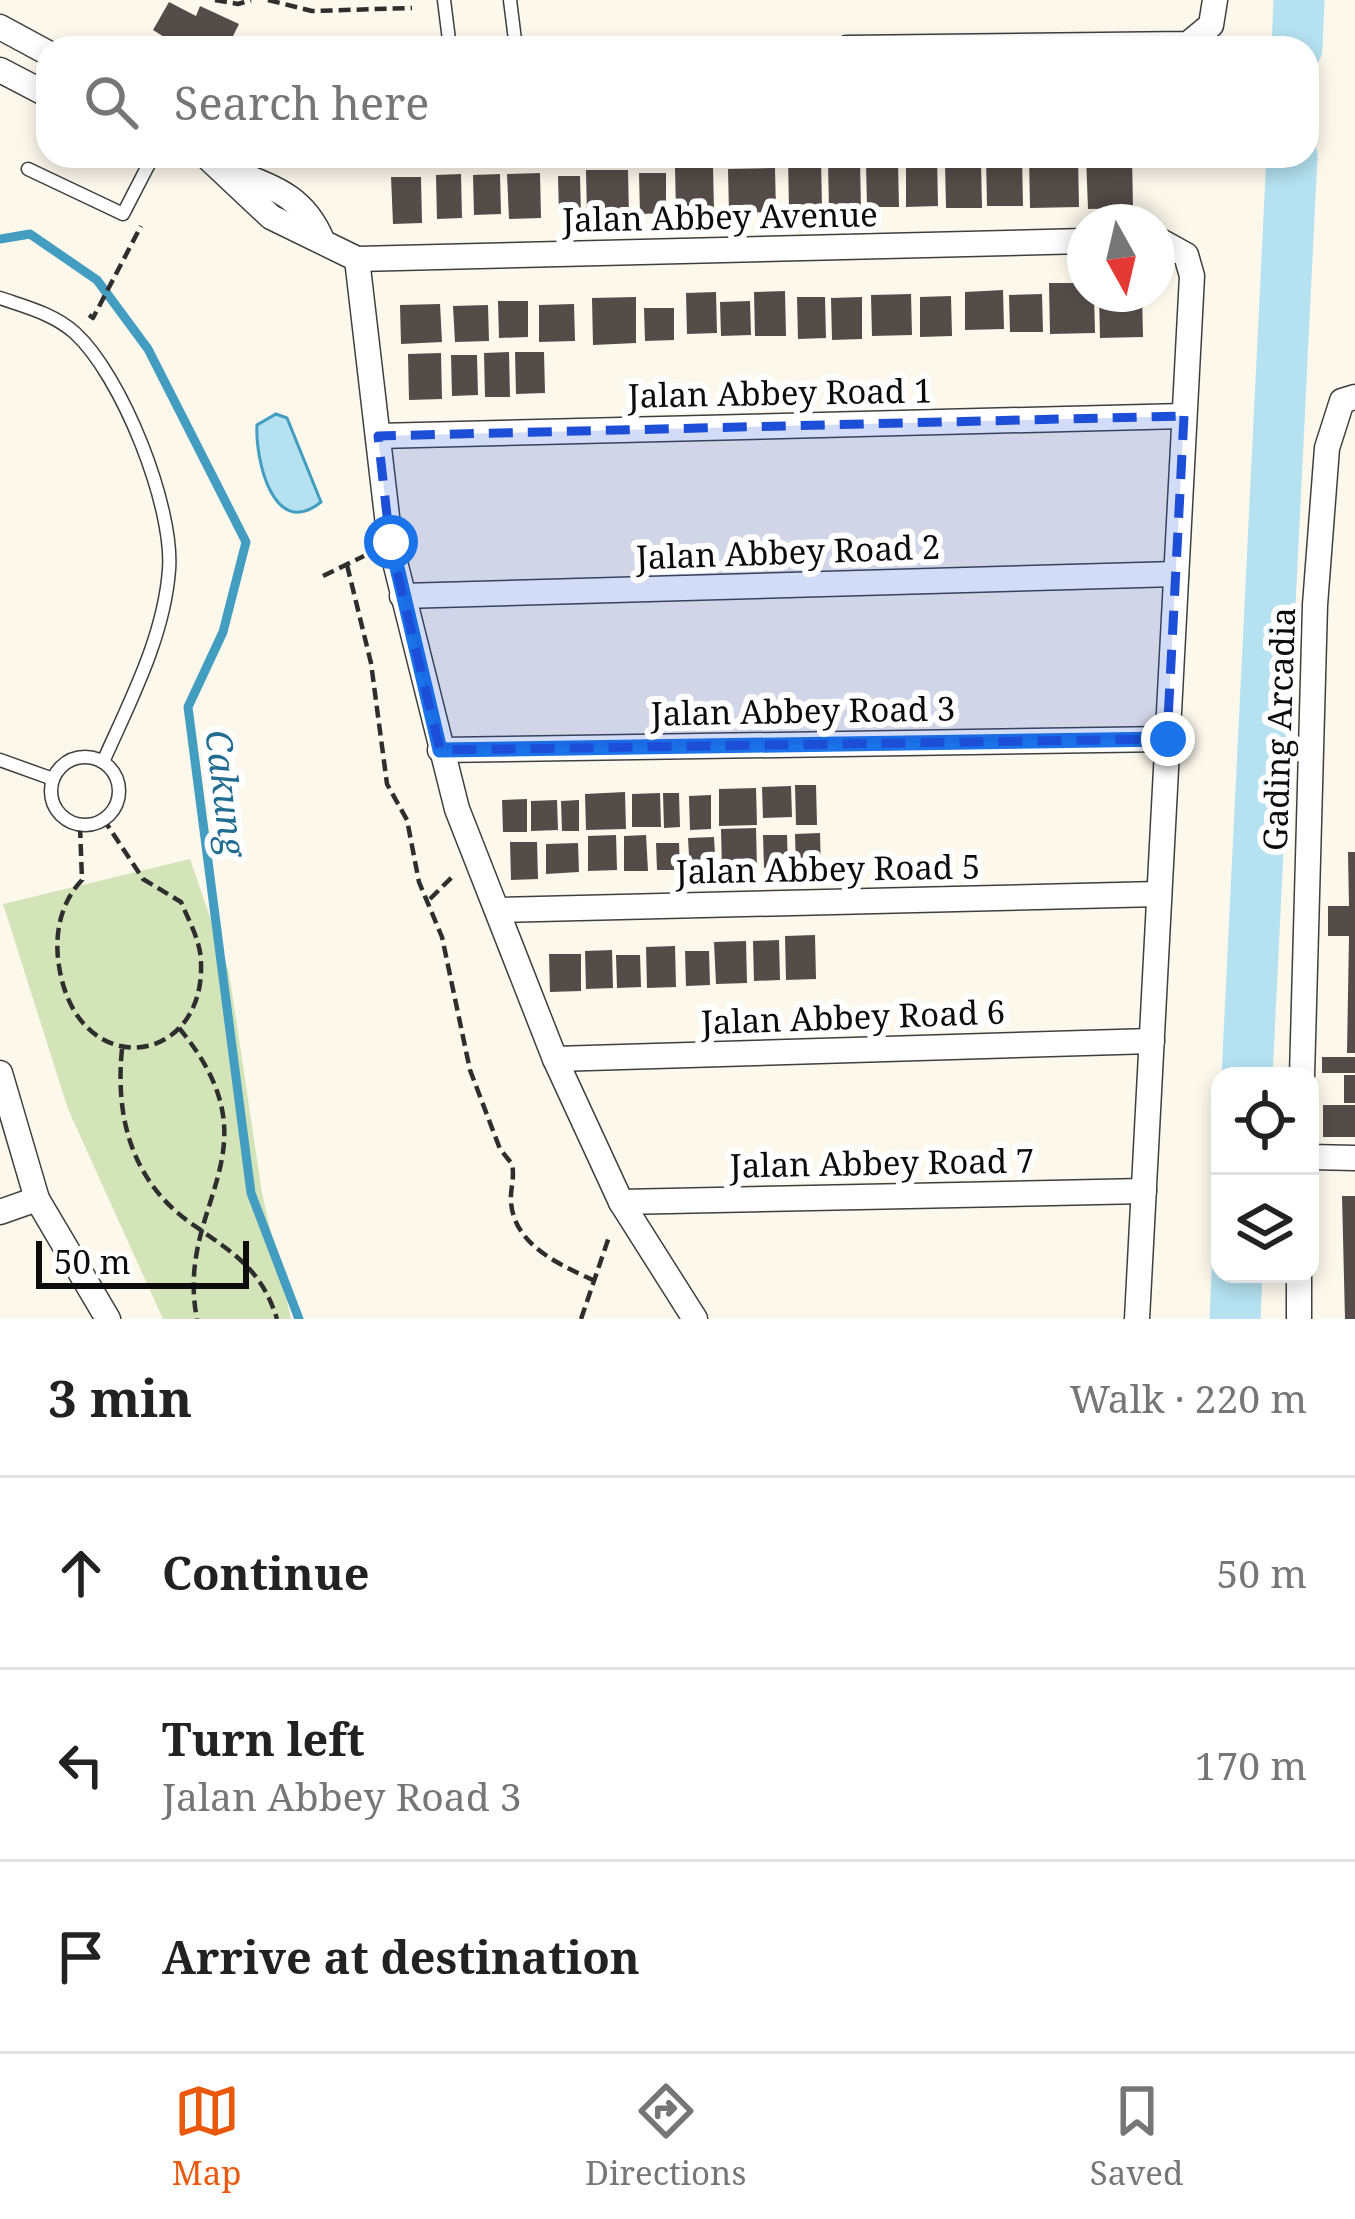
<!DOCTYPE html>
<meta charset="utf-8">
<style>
:root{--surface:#fff;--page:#f6f6f6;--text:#222;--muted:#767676;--line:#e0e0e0;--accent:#ea580c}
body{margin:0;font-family:"Noto Serif",serif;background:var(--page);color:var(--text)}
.controls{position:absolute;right:36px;bottom:36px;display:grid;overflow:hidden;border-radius:24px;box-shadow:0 6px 18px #0003}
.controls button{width:108px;height:108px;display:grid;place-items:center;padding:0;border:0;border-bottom:3px solid var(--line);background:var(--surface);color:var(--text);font:60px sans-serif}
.compass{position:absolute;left:1067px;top:204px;width:108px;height:108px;border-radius:50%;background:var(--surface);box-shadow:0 6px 18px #0003;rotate:172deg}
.scale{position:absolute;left:36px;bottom:30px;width:213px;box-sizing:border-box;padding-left:12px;border:6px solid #0c0c0c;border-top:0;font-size:33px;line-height:42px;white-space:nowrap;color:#0c0c0c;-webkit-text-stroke:9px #fff;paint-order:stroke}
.stop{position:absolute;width:36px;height:36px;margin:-27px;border:9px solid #1a73e8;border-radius:50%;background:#fff}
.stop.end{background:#1a73e8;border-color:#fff;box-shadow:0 3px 12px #0008}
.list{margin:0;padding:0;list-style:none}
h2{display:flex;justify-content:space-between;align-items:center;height:156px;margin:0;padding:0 48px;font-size:51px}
h2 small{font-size:39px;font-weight:400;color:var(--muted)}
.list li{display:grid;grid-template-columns:78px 1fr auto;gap:36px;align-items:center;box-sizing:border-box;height:192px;padding:0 48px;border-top:3px solid var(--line)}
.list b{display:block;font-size:45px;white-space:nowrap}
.list p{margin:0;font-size:39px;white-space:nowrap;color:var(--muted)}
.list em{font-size:39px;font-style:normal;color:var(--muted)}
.icon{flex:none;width:66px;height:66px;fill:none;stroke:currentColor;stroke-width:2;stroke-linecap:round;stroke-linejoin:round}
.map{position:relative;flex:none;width:1355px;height:1319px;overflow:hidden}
.search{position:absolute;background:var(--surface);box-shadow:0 6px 18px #0003;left:36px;right:36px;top:36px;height:132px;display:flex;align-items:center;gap:30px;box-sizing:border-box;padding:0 42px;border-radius:36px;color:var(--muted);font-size:45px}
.sheet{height:732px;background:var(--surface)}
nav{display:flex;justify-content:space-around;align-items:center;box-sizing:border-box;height:168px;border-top:3px solid var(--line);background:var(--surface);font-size:33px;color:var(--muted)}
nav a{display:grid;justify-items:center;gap:6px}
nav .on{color:var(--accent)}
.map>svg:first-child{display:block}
.green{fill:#d4e4b9}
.water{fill:#b5e1f0;stroke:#439dc1;stroke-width:3}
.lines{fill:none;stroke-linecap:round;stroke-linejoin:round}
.stream{stroke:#439dc1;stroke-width:9}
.river{stroke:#b5e1f0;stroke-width:51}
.building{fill:#534c49}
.service-casing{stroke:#3f3f3f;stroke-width:15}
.minor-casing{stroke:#3f3f3f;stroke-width:27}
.path{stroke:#2e2e2e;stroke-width:4.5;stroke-dasharray:12 6;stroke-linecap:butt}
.service{stroke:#fff;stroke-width:12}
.minor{stroke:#fff;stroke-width:24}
.route{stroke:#1a73e8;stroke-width:15}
.marked{fill:#1d4ed8;fill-opacity:0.2;stroke:#1d4ed8;stroke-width:9;stroke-dasharray:24 15;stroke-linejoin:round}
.labels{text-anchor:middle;stroke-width:12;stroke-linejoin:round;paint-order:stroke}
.street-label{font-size:33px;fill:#0c0c0c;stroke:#fff}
.water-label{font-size:36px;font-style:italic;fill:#216d92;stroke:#fff}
</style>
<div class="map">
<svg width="1355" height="1319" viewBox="0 0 1355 1319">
<rect width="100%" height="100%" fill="#fdf8ec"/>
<path class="green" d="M 190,859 L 229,972 L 262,1193 L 291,1319 L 163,1319 L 68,1109 L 3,904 Z"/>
<path class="water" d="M 276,414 L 287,418 L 321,502 C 273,541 255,458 257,425 Z"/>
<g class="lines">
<path class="stream" d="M 0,239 L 30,234 L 97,280 L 148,349 L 246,542 L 223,632 L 188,707 L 251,1193 L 299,1319"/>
<g class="river">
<path d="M 1297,48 L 1299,0"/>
<path d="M 1247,1076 L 1292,156"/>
<path d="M 1235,1319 L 1237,1274"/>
</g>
</g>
<g class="building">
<path d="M 169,2 L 196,16 L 200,6 L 239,24 L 227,48 L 182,48 L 153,30 Z"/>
<path d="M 309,38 L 310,48 L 263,48 L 262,43 Z"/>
<path d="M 928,156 L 937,156 L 938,206 L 906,207 L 906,157 Z"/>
<path d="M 986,156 L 1022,156 L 1023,206 L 987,206 Z"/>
<path d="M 1029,156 L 1078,156 L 1079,207 L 1030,208 Z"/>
<path d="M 1086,156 L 1132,156 L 1133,208 L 1088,209 Z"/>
<path d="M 788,157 L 821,157 L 822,209 L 789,210 Z"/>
<path d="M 860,160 L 861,210 L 829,211 L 828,161 Z"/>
<path d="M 866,162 L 898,162 L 899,207 L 867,207 Z"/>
<path d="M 981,162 L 982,208 L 946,208 L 945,163 Z"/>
<path d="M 713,166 L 714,211 L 676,212 L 675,167 Z"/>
<path d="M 775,168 L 776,212 L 729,213 L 728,169 Z"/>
<path d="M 586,170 L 628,170 L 629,216 L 587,217 Z"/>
<path d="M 540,173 L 541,218 L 509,219 L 507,174 Z"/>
<path d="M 639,173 L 666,173 L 666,213 L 640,214 Z"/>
<path d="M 461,174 L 462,218 L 437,219 L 436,175 Z"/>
<path d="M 500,174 L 501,214 L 474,215 L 473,175 Z"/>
<path d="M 558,176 L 580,176 L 581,214 L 559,214 Z"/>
<path d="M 391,177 L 421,177 L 422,223 L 393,224 Z"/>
<path d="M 1049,283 L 1085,283 L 1085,294 L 1094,294 L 1095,333 L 1050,334 Z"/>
<path d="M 1003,290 L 1004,329 L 965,330 L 965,292 Z"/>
<path d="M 785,291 L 786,336 L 755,336 L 754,292 Z"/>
<path d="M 716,292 L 717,333 L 687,334 L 686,293 Z"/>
<path d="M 911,294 L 912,335 L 872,336 L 871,295 Z"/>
<path d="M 1042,294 L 1043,332 L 1010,332 L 1009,295 Z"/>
<path d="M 1099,294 L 1142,294 L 1143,337 L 1100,338 Z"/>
<path d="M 951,296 L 952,336 L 920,337 L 920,297 Z"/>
<path d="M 636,297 L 636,343 L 593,345 L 592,298 Z"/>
<path d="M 797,297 L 825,297 L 826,338 L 798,339 Z"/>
<path d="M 862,297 L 862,339 L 832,340 L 831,298 Z"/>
<path d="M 498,301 L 528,301 L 528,337 L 499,338 Z"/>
<path d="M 750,301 L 751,335 L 721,336 L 720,302 Z"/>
<path d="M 440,304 L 442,342 L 401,344 L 400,305 Z"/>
<path d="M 574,304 L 575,341 L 539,342 L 539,305 Z"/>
<path d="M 488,305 L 489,341 L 455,342 L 453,306 Z"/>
<path d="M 644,308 L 674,308 L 674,340 L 645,341 Z"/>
<path d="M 509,352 L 510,397 L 485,397 L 484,353 Z"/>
<path d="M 515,352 L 544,352 L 545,393 L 516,394 Z"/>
<path d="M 441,353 L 442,399 L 409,400 L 408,354 Z"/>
<path d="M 451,355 L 477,355 L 478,395 L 452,396 Z"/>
<path d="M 795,785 L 816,785 L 817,825 L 796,825 Z"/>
<path d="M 791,786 L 792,817 L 763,818 L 762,787 Z"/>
<path d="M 756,788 L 757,825 L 719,826 L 719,789 Z"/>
<path d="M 625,792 L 626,829 L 586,830 L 585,794 Z"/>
<path d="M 660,793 L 661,827 L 632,827 L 632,794 Z"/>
<path d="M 663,793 L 679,793 L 680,827 L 664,828 Z"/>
<path d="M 711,795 L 711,829 L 690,830 L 689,796 Z"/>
<path d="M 527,799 L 527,832 L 503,832 L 502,800 Z"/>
<path d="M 557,800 L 558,830 L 531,831 L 531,801 Z"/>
<path d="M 579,800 L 579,831 L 562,831 L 561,801 Z"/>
<path d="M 756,828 L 757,869 L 722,870 L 721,829 Z"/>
<path d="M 820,833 L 821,871 L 796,872 L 795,834 Z"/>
<path d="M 616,835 L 617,870 L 588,871 L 588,836 Z"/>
<path d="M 646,835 L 648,871 L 624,871 L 624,836 Z"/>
<path d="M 763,835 L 787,835 L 788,867 L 764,868 Z"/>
<path d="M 714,837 L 716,873 L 690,873 L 688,838 Z"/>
<path d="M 510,842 L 537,842 L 538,879 L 511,880 Z"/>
<path d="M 578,843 L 579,872 L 546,874 L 546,844 Z"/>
<path d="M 656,843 L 679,843 L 680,870 L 657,870 Z"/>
<path d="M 1348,852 L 1355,852 L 1355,1053 L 1347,1053 L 1349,936 L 1328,936 L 1328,906 L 1349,906 Z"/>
<path d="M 815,935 L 816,979 L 786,980 L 785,936 Z"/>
<path d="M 779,940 L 780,980 L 754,981 L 753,941 Z"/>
<path d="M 746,941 L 747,983 L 716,984 L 714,942 Z"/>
<path d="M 675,946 L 676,987 L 647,988 L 646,947 Z"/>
<path d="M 612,950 L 613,988 L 586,989 L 585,951 Z"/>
<path d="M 685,951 L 709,951 L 710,985 L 686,986 Z"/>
<path d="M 549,954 L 581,954 L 581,991 L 550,992 Z"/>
<path d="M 616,955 L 640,955 L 641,987 L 617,988 Z"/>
<rect x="1322" y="1057" width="33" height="16"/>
<rect x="1344" y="1075" width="11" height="28"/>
<rect x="1323" y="1105" width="32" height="32"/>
<path d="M 1342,1196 L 1355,1196 L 1355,1319 L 1345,1319 Z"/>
</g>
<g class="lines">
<g class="service-casing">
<g id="service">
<path d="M 444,0 L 450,48"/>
<path d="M 510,0 L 516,48"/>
<path d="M 28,169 L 123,214 L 153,156"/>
<path d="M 0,298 C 26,307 54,314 75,333 C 122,376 174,507 169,570 C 164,637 130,701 103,762"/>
<circle cx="85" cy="791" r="34"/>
<path d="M 0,760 L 53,779"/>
</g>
</g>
<g class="minor-casing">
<g id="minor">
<path d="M 0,27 L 48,53"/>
<path d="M 847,48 L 1188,44 L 1211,25 L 1215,0"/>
<path d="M 0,70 L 48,95"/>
<path d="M 206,156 L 271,217 L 357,259 L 1085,241"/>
<path d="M 234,172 C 275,188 304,197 322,240"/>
<path d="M 357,259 L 390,542 L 457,809 L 555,1059 L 621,1202 L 695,1319"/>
<path d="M 378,436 L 1184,416"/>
<path d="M 402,596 L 1176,574"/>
<path d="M 440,750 L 1167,739"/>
<path d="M 499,910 L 1159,894"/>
<path d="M 555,1059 L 1152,1041"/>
<path d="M 0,1073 L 37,1199 L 108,1319"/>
<path d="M 1302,1076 L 1315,605 L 1327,448 L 1342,401 L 1355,397"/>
<path d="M 1310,1157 L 1355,1158"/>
<path d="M 621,1202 L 1144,1191"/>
<path d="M 0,1212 L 37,1199"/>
<path d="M 1137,1319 L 1192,276 L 1186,255 L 1157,239"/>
<path d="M 1299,1319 L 1299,1274"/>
</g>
</g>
<g class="path">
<path d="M 215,0 L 238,4 L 251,0"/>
<path d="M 268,0 L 312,11 L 412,8"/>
<path d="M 89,315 L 93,318 L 141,226"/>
<path d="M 347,565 L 371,663 L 387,784 L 407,820 L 419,882 L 442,937 L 470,1070 L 500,1149 L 512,1164 C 515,1178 510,1189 511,1202 C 514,1245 560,1265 593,1280"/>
<path d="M 323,576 L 364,556"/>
<path d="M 80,826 L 82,880 C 60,903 54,935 59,966 C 77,1083 205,1067 201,963 C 201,942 189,921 181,902 L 143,879 L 104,820"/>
<path d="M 430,899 L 455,874"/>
<path d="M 179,1028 C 282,1152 174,1202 197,1319"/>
<path d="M 122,1049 C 115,1118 132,1182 192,1224 C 233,1253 261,1268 277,1319"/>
<path d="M 581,1319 L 610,1234"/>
</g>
<use href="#service" class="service"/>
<use href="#minor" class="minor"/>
</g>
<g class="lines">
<path class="route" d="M 391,542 L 440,750 L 1168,739"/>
</g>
<path class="marked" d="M 1184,416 L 1167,739 L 440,750 L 390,542 L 378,436 Z"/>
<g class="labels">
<g class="street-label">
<text transform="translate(720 217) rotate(-1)" y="12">Jalan Abbey Avenue</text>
<text transform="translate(780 393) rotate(-1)" y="12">Jalan Abbey Road 1</text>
<text transform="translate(788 552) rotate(-2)" y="12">Jalan Abbey Road 2</text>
<text transform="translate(803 711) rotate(-1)" y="12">Jalan Abbey Road 3</text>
<text transform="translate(1279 729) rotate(-88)" y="12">Gading Arcadia</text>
<text transform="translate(828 869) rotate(-1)" y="12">Jalan Abbey Road 5</text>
<text transform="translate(853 1017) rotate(-2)" y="12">Jalan Abbey Road 6</text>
<text transform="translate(882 1163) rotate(-1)" y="12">Jalan Abbey Road 7</text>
</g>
<g class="water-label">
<text transform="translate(226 793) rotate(83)" y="13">Cakung</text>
</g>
</g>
</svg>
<div class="controls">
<button><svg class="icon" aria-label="locate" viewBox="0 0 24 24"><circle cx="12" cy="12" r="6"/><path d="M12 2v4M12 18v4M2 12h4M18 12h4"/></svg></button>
<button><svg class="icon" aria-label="layers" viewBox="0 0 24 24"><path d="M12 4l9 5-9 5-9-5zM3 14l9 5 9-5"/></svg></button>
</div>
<svg class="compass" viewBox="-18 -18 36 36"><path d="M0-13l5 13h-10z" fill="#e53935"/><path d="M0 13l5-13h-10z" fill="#767676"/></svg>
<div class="scale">50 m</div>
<div class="stop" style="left:391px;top:542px"></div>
<div class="stop end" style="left:1168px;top:739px"></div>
<div class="search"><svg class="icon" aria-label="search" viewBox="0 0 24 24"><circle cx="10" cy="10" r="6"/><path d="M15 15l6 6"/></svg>Search here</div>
</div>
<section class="sheet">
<h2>3 min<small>Walk · 220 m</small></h2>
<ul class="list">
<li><svg class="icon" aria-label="ahead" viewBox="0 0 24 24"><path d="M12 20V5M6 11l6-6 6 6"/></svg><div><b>Continue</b></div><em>50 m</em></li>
<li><svg class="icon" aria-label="left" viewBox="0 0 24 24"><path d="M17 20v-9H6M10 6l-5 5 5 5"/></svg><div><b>Turn left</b><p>Jalan Abbey Road 3</p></div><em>170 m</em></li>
<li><svg class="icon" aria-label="arrive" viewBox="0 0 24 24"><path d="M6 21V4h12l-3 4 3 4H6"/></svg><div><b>Arrive at destination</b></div></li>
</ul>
</section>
<nav>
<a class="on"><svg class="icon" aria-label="map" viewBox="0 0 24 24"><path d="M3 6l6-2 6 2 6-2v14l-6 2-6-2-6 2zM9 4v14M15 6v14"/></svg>Map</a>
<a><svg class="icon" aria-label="directions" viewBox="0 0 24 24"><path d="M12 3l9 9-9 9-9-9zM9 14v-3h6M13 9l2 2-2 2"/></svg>Directions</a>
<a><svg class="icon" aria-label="saved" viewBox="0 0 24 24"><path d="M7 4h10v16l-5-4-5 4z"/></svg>Saved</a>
</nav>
